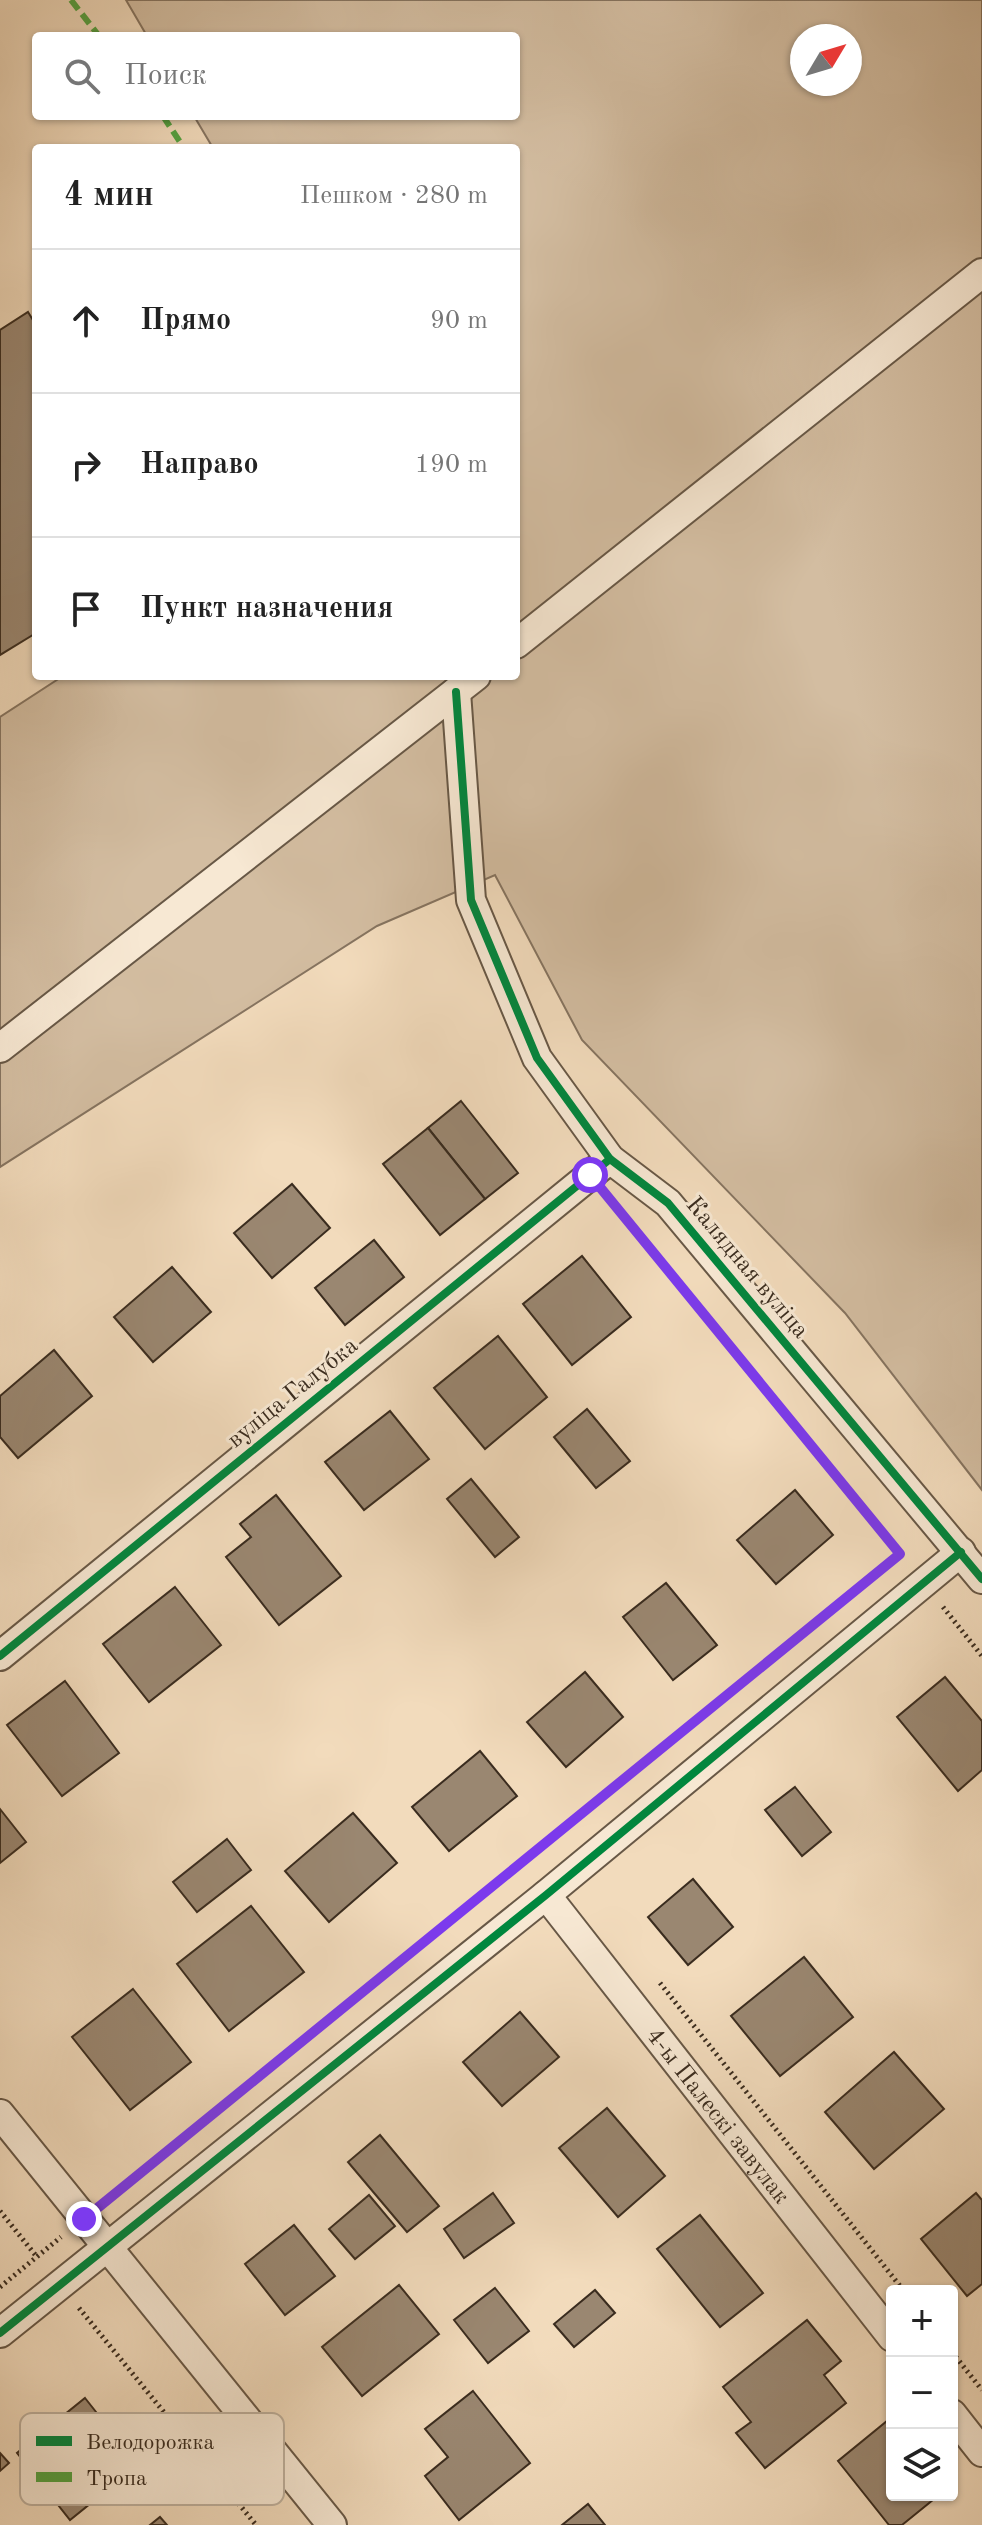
<!DOCTYPE html>
<html lang="ru">
<meta charset="utf-8">
<style>
:root{--surface:#fff;--page:#f2f2f2;--text:#222;--muted:#767676;--line:#e0e0e0}
body{margin:0;font-family:"Old Standard TT",serif;background:var(--page);color:var(--text)}
.controls{position:absolute;right:24px;bottom:24px;display:grid;overflow:hidden;border-radius:8px;box-shadow:0 2px 6px #0004}
.controls button{width:72px;height:72px;display:grid;place-items:center;padding:0;border:0;border-bottom:2px solid var(--line);background:var(--surface);color:var(--text);font:40px sans-serif}
.compass{position:absolute;left:790px;top:24px;width:72px;height:72px;border-radius:50%;background:var(--surface);box-shadow:0 2px 6px #0004;rotate:52deg}
.stop{position:absolute;width:24px;height:24px;margin:-18px;border:6px solid #7c3aed;border-radius:50%;background:#fff}
.stop.end{background:#7c3aed;border-color:#fff;box-shadow:0 2px 8px #0008}
.list{margin:0;padding:0;list-style:none}
h2{display:flex;justify-content:space-between;align-items:center;height:104px;margin:0;padding:0 32px;font-size:34px}
h2 small{font-size:26px;font-weight:400;color:var(--muted)}
.list li{display:grid;grid-template-columns:52px 1fr auto;gap:24px;align-items:center;box-sizing:border-box;height:144px;padding:0 32px;border-top:2px solid var(--line)}
.list b{display:block;font-size:30px;white-space:nowrap}
.list em{font-size:26px;font-style:normal;color:var(--muted)}
.icon{flex:none;width:44px;height:44px;fill:none;stroke:currentColor;stroke-width:2;stroke-linecap:round;stroke-linejoin:round}
.map{position:relative;flex:none;width:982px;height:2525px;overflow:hidden}
.search{position:absolute;background:var(--surface);box-shadow:0 2px 6px #0004;left:32px;top:32px;width:488px;height:88px;display:flex;align-items:center;gap:20px;box-sizing:border-box;padding:0 28px;border-radius:8px;color:var(--muted);font-size:30px}
.panel{position:absolute;background:var(--surface);box-shadow:0 2px 6px #0004;left:32px;top:144px;width:488px;height:536px;border-radius:8px}
.map>svg:first-child{display:block}
.green{fill:#d3bda1;stroke:#867460;stroke-width:2;fill-rule:evenodd}
.building{fill:#9a8771;stroke:#3a2c1f;stroke-width:2}
.lines{fill:none;stroke-linecap:round;stroke-linejoin:round}
.minor-casing{stroke:#685846;stroke-width:32}
.path{stroke:#3a2c1f;stroke-width:5;stroke-dasharray:2 4;stroke-linecap:butt}
.minor{stroke:#f7e8d3;stroke-width:28}
.quiet{stroke:#54a441;stroke-width:6;stroke-dasharray:12 6;stroke-linecap:butt}
.cycleway-casing{stroke:#f7e8d3;stroke-width:13}
.cycleway{stroke:#00873e;stroke-width:8}
.route{stroke:#7c3aed;stroke-width:10}
.labels{text-anchor:middle;stroke-width:6;stroke-linejoin:round;paint-order:stroke}
.street-label{font-size:24px;fill:#3a2c1f;stroke:#f7e8d3}
.key{fill:#f7e8d3;stroke:#beb09d;stroke-width:2}
.key-label{font-size:22px;fill:#3a2c1f}
</style>
<div class="map">
<svg width="982" height="2525" viewBox="0 0 982 2525">
<rect width="100%" height="100%" fill="#f2dbbc"/>
<filter id="stains"><feTurbulence type="fractalNoise" baseFrequency=".0025" numOctaves="4"/><feColorMatrix values="0 0 0 0 .2 0 0 0 0 .09 0 0 0 0 .02 0 0 0 .5 -.17"/></filter>
<radialGradient id="worn" r=".72"><stop offset=".6" stop-color="#630" stop-opacity="0"/><stop offset="1" stop-color="#630" stop-opacity=".3"/></radialGradient>
<path class="green" d="M 126,0 L 982,0 L 982,1490 L 845,1313 L 582,1040 L 495,875 L 377,926 L 0,1167 L 0,717 L 63,676 L 516,676 L 516,148 L 213,148 L 194,116 L 516,116 L 516,36 L 147,36 ZM 802,36 L 850,36 L 850,84 L 802,84 Z"/>
<g class="building">
<path d="M 28,312 L 36,325 L 36,633 L 0,655 L 0,330 Z"/>
<path d="M 461,1101 L 518,1173 L 485,1199 L 428,1128 Z"/>
<path d="M 428,1128 L 485,1199 L 440,1235 L 383,1164 Z"/>
<path d="M 292,1184 L 330,1228 L 272,1278 L 234,1233 Z"/>
<path d="M 374,1240 L 404,1277 L 345,1325 L 315,1288 Z"/>
<path d="M 582,1256 L 631,1317 L 572,1365 L 523,1304 Z"/>
<path d="M 172,1267 L 211,1312 L 153,1362 L 114,1317 Z"/>
<path d="M 498,1336 L 547,1397 L 485,1449 L 434,1388 Z"/>
<path d="M 54,1350 L 92,1396 L 18,1458 L 0,1437 L 0,1396 Z"/>
<path d="M 587,1409 L 630,1461 L 596,1488 L 554,1437 Z"/>
<path d="M 390,1411 L 429,1459 L 364,1510 L 325,1462 Z"/>
<path d="M 471,1479 L 519,1537 L 495,1557 L 447,1499 Z"/>
<path d="M 795,1490 L 833,1535 L 776,1584 L 737,1540 Z"/>
<path d="M 276,1495 L 341,1576 L 279,1625 L 226,1557 L 251,1537 L 240,1524 Z"/>
<path d="M 666,1583 L 717,1645 L 673,1680 L 623,1617 Z"/>
<path d="M 175,1587 L 221,1645 L 149,1702 L 103,1644 Z"/>
<path d="M 585,1672 L 623,1717 L 566,1767 L 527,1722 Z"/>
<path d="M 945,1677 L 982,1721 L 982,1770 L 958,1791 L 897,1717 Z"/>
<path d="M 65,1681 L 119,1753 L 62,1796 L 7,1725 Z"/>
<path d="M 480,1751 L 517,1796 L 449,1851 L 412,1807 Z"/>
<path d="M 795,1787 L 831,1832 L 802,1856 L 765,1810 Z"/>
<path d="M 0,1809 L 26,1842 L 0,1863 Z"/>
<path d="M 353,1813 L 397,1863 L 329,1922 L 285,1871 Z"/>
<path d="M 227,1839 L 251,1870 L 197,1912 L 173,1882 Z"/>
<path d="M 693,1879 L 733,1927 L 688,1965 L 648,1917 Z"/>
<path d="M 251,1906 L 304,1972 L 229,2031 L 177,1964 Z"/>
<path d="M 804,1957 L 853,2017 L 780,2076 L 731,2016 Z"/>
<path d="M 133,1989 L 191,2062 L 130,2110 L 72,2037 Z"/>
<path d="M 520,2012 L 559,2057 L 502,2106 L 463,2062 Z"/>
<path d="M 894,2052 L 944,2109 L 874,2169 L 825,2112 Z"/>
<path d="M 607,2108 L 665,2176 L 618,2217 L 559,2148 Z"/>
<path d="M 380,2135 L 439,2206 L 407,2232 L 348,2162 Z"/>
<path d="M 493,2193 L 514,2223 L 464,2258 L 444,2229 Z"/>
<path d="M 976,2193 L 982,2200 L 982,2284 L 967,2296 L 921,2239 Z"/>
<path d="M 369,2195 L 395,2226 L 355,2259 L 329,2229 Z"/>
<path d="M 700,2215 L 763,2293 L 720,2327 L 657,2249 Z"/>
<path d="M 294,2225 L 335,2276 L 285,2315 L 245,2264 Z"/>
<path d="M 399,2285 L 439,2334 L 362,2396 L 322,2347 Z"/>
<path d="M 495,2288 L 529,2331 L 488,2363 L 454,2320 Z"/>
<path d="M 595,2290 L 615,2313 L 574,2347 L 554,2324 Z"/>
<path d="M 807,2320 L 841,2361 L 824,2375 L 846,2403 L 765,2468 L 736,2433 L 751,2422 L 723,2387 Z"/>
<path d="M 473,2391 L 530,2463 L 459,2520 L 425,2476 L 448,2457 L 425,2429 Z"/>
<path d="M 85,2398 L 138,2465 L 70,2520 L 17,2453 Z"/>
<path d="M 887,2421 L 892,2427 L 892,2495 L 939,2495 L 902,2525 L 889,2525 L 838,2461 Z"/>
<path d="M 0,2453 L 9,2463 L 0,2471 Z"/>
<path d="M 588,2504 L 605,2525 L 562,2525 Z"/>
<path d="M 160,2517 L 167,2525 L 150,2525 Z"/>
</g>
<g class="lines">
<g class="minor-casing">
<g id="minor">
<path d="M 516,644 L 982,273"/>
<path d="M 456,692 L 471,900 L 537,1058 L 610,1159 L 668,1203 L 982,1579"/>
<path d="M 0,1048 L 476,676"/>
<path d="M 0,1656 L 610,1159"/>
<path id="s1" d="M 546,1895 L 892,2337"/>
<path d="M 0,2114 L 332,2525"/>
<path d="M 0,2333 L 546,1895 L 961,1552"/>
<path d="M 952,2414 L 982,2452"/>
</g>
</g>
<g class="path">
<path d="M 943,1607 L 982,1656"/>
<path d="M 660,1983 L 904,2291"/>
<path d="M 110,2198 L 900,1554 L 617,1208"/>
<path d="M 0,2211 L 37,2257"/>
<path d="M 0,2287 L 61,2237"/>
<path d="M 79,2308 L 256,2525"/>
<path d="M 952,2352 L 982,2390"/>
</g>
<use href="#minor" class="minor"/>
<g class="quiet">
<path d="M 71,0 L 99,36"/>
<path d="M 163,116 L 184,148"/>
</g>
<g class="cycleway-casing">
<g id="cycleway">
<path d="M 456,692 L 471,900 L 537,1058 L 610,1159 L 668,1203 L 982,1579"/>
<path d="M 0,1656 L 610,1159"/>
<path d="M 0,2333 L 546,1895 L 961,1552"/>
</g>
</g>
<use href="#cycleway" class="cycleway"/>
</g>
<g class="lines">
<path class="route" d="M 84,2219 L 900,1554 L 590,1175"/>
</g>
<g class="labels">
<g class="street-label">
<text transform="translate(748 1267) rotate(50)" y="8">Калядная вуліца</text>
<text transform="translate(292 1392) rotate(-39)" y="8">вуліца Галубка</text>
<text dy="8" stroke="none"><textPath href="#s1" startOffset="280">4-ы Палескі завулак</textPath></text>
</g>
</g>
<rect x="20" y="2413" width="264" height="92" rx="12" class="key"/>
<rect x="36" y="2436" width="36" height="10" fill="#00873e"/>
<rect x="36" y="2472" width="36" height="10" fill="#54a441"/>
<g class="key-label">
<text x="86" y="2449">Велодорожка</text>
<text x="86" y="2485">Тропа</text>
</g>
<rect width="100%" height="100%" filter="url(#stains)"/>
<rect width="100%" height="100%" fill="url(#worn)"/>
</svg>
<div class="controls">
<button>+</button>
<button>−</button>
<button><svg class="icon" aria-label="layers" viewBox="0 0 24 24"><path d="M12 4l9 5-9 5-9-5zM3 14l9 5 9-5"/></svg></button>
</div>
<svg class="compass" viewBox="-18 -18 36 36"><path d="M0-13l5 13h-10z" fill="#e53935"/><path d="M0 13l5-13h-10z" fill="#767676"/></svg>
<div class="stop" style="left:590px;top:1175px"></div>
<div class="stop end" style="left:84px;top:2219px"></div>
<div class="search"><svg class="icon" aria-label="search" viewBox="0 0 24 24"><circle cx="10" cy="10" r="6"/><path d="M15 15l6 6"/></svg>Поиск</div>
<section class="panel">
<h2>4 мин<small>Пешком · 280 m</small></h2>
<ul class="list">
<li><svg class="icon" aria-label="ahead" viewBox="0 0 24 24"><path d="M12 20V5M6 11l6-6 6 6"/></svg><div><b>Прямо</b></div><em>90 m</em></li>
<li><svg class="icon" aria-label="right" viewBox="0 0 24 24"><path d="M7 20v-9h11M14 6l5 5-5 5"/></svg><div><b>Направо</b></div><em>190 m</em></li>
<li><svg class="icon" aria-label="arrive" viewBox="0 0 24 24"><path d="M6 21V4h12l-3 4 3 4H6"/></svg><div><b>Пункт назначения</b></div></li>
</ul>
</section>
</div>
